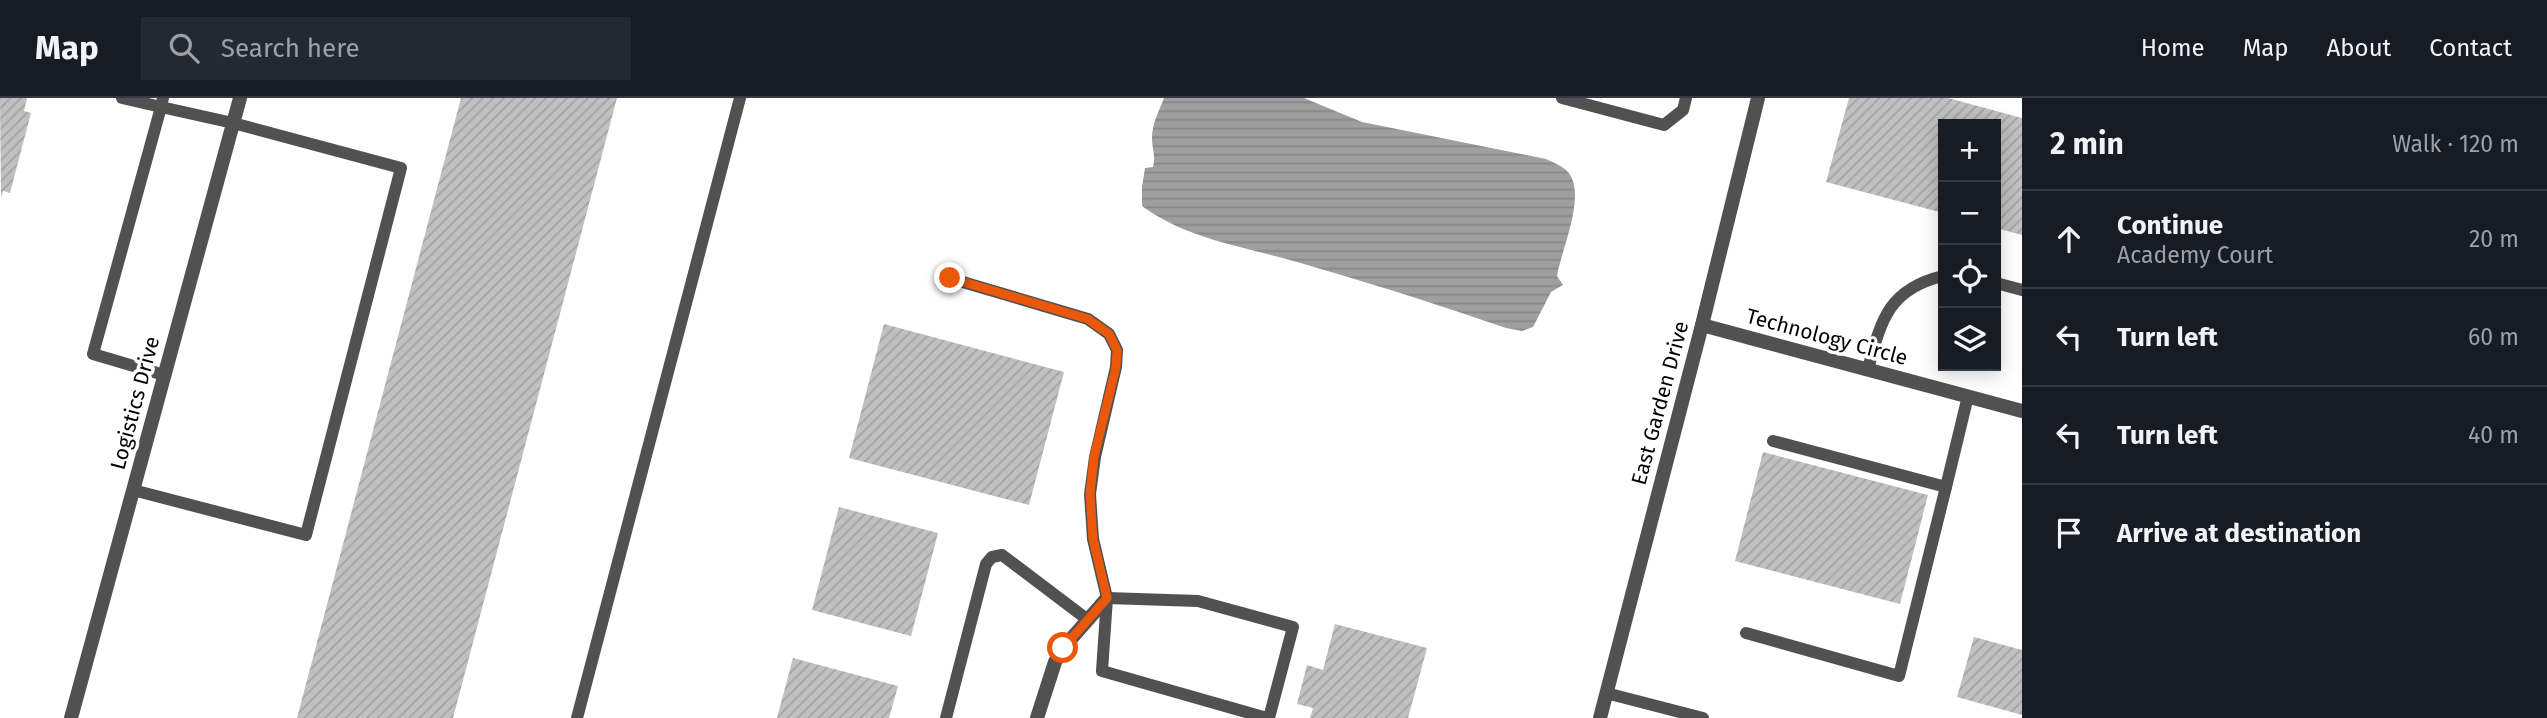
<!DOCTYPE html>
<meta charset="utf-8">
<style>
:root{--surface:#171b24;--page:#242831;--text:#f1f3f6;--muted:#9ea1a6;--line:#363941}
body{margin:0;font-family:"Fira Sans",sans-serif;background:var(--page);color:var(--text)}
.controls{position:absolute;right:21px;top:21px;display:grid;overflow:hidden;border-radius:0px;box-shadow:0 4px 18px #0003}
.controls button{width:63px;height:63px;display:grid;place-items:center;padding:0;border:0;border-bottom:2px solid var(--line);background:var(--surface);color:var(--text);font:35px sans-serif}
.stop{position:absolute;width:21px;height:21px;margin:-16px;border:5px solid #ea580c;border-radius:50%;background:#fff}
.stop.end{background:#ea580c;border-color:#fff;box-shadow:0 2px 7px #0008}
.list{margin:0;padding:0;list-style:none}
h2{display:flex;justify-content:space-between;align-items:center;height:91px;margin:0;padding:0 28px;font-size:30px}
h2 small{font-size:23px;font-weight:400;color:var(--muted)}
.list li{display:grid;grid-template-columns:46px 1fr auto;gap:21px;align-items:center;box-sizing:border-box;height:98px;padding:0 28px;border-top:2px solid var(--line)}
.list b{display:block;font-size:26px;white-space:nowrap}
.list p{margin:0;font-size:23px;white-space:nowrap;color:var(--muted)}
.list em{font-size:23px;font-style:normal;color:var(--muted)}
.icon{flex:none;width:38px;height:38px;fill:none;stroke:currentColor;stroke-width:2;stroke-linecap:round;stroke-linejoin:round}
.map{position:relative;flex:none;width:2022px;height:620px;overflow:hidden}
header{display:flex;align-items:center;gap:42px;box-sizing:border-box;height:98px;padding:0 35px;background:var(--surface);border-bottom:2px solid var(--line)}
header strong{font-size:33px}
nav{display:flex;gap:38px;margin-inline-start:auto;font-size:24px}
.search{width:490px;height:63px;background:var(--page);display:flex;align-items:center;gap:18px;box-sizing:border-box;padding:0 24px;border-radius:0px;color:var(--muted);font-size:26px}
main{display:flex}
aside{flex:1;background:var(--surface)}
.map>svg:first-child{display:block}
.water{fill:url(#water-rules)}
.building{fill:url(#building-hatch)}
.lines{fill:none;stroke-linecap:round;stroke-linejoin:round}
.lane{stroke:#515151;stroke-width:12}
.street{stroke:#515151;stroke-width:14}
.route{stroke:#ea580c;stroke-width:9}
.labels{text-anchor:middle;stroke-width:7;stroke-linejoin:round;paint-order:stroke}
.street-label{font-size:21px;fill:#000;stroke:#fff}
</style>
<header>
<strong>Map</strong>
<div class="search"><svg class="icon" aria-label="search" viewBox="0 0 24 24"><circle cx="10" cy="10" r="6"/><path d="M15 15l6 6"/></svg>Search here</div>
<nav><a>Home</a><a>Map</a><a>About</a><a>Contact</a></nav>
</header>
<main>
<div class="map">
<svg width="2022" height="620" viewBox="0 0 2022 620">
<defs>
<pattern id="water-rules" width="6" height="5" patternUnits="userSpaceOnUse" patternTransform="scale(1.75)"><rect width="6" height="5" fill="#9f9f9f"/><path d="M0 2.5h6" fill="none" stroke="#878787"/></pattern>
<pattern id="building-hatch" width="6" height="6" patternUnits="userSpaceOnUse" patternTransform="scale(1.75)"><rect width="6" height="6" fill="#c0c0c0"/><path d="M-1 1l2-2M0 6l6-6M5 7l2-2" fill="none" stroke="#a3a3a3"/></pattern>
</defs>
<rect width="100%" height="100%" fill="#fff"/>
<path class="water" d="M 1164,0 L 1304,0 L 1362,24 L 1546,61 C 1552,64 1560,67 1566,72 C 1589,93 1561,152 1557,178 L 1563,187 L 1551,194 L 1533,229 L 1522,233 L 1506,230 C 1437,206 1367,184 1297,164 C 1246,149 1186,141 1142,108 L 1142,89 L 1145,70 L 1153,69 C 1156,56 1152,52 1152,40 C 1152,26 1159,13 1164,0 Z"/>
<g class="building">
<path d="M 0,0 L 27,0 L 24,13 L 31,15 L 10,95 L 3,93 L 1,100 Z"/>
<path d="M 461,0 L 617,0 L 453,620 L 297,620 Z"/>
<path d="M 1849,0 L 1948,0 L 2022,20 L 2022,137 L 1996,130 L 1996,26 L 1943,26 L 1943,115 L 1826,84 Z"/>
<path d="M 884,226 L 1064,274 L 1029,407 L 849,360 Z"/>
<path d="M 1763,354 L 1928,397 L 1900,506 L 1735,463 Z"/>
<path d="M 839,409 L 938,435 L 911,538 L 812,512 Z"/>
<path d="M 1335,526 L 1427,550 L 1408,620 L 1310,620 L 1313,610 L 1297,606 L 1307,567 L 1323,572 Z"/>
<path d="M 1974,539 L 2022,552 L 2022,617 L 1957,599 Z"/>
<path d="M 793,560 L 898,588 L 889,620 L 777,620 Z"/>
</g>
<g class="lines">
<g class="lane">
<path d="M 122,0 L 161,9 L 93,256 L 164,277"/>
<path d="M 1562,0 L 1664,27 L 1683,12 L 1686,0"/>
<path d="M 949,180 L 1088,221 L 1109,236 L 1117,252 L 1116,269 L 1095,359 L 1090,396 L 1093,441 L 1107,500 L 1102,573 L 1267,620"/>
<path d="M 1996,185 L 2022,192"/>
<path d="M 1868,271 C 1881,223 1888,191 1943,178"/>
<path d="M 1773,343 L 1946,389 L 1968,298"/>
<path d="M 133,392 L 306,437 L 401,70 L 233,25 L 161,9 L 163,0"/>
<path d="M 1107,500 L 1198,503 L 1293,529 L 1269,620"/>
<path d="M 1746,535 L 1899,578 L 1946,389"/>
<path d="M 1606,595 L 1703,620"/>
<path d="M 577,620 L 740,0"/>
<path d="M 946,620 L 986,466 L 992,459 L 1002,457 L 1088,522"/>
</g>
<g class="street">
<path d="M 1702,227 L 2022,313"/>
<path d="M 71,620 L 240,0"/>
<path d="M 1037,620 L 1055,564 L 1063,550 L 1107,500"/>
<path d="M 1600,620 L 1702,227 L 1758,0"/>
</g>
</g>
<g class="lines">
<path class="route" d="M 950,180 L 1088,221 L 1109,236 L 1117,252 L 1116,269 L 1094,359 L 1090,396 L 1093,441 L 1107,500 L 1063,550"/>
</g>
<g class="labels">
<g class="street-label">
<text transform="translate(1827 239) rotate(15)" y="7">Technology Circle</text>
<text transform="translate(135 305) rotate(-75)" y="7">Logistics Drive</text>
<text transform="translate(1660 305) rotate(-75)" y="7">East Garden Drive</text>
</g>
</g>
</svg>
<div class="controls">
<button>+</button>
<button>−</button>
<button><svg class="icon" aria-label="locate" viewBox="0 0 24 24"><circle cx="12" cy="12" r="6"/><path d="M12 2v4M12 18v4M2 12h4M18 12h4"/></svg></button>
<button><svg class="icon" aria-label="layers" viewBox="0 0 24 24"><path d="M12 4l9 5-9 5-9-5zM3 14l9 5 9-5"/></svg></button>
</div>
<div class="stop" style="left:1063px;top:550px"></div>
<div class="stop end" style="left:950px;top:180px"></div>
</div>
<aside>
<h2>2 min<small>Walk · 120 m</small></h2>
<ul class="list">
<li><svg class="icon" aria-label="ahead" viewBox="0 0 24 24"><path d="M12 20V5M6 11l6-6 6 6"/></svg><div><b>Continue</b><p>Academy Court</p></div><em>20 m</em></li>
<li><svg class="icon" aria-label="left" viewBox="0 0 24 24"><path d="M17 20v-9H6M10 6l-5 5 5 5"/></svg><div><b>Turn left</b></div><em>60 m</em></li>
<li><svg class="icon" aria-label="left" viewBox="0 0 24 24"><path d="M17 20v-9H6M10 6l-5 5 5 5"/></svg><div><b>Turn left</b></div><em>40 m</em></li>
<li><svg class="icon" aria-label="arrive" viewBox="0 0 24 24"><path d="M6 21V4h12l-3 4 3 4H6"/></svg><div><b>Arrive at destination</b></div></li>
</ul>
</aside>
</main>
